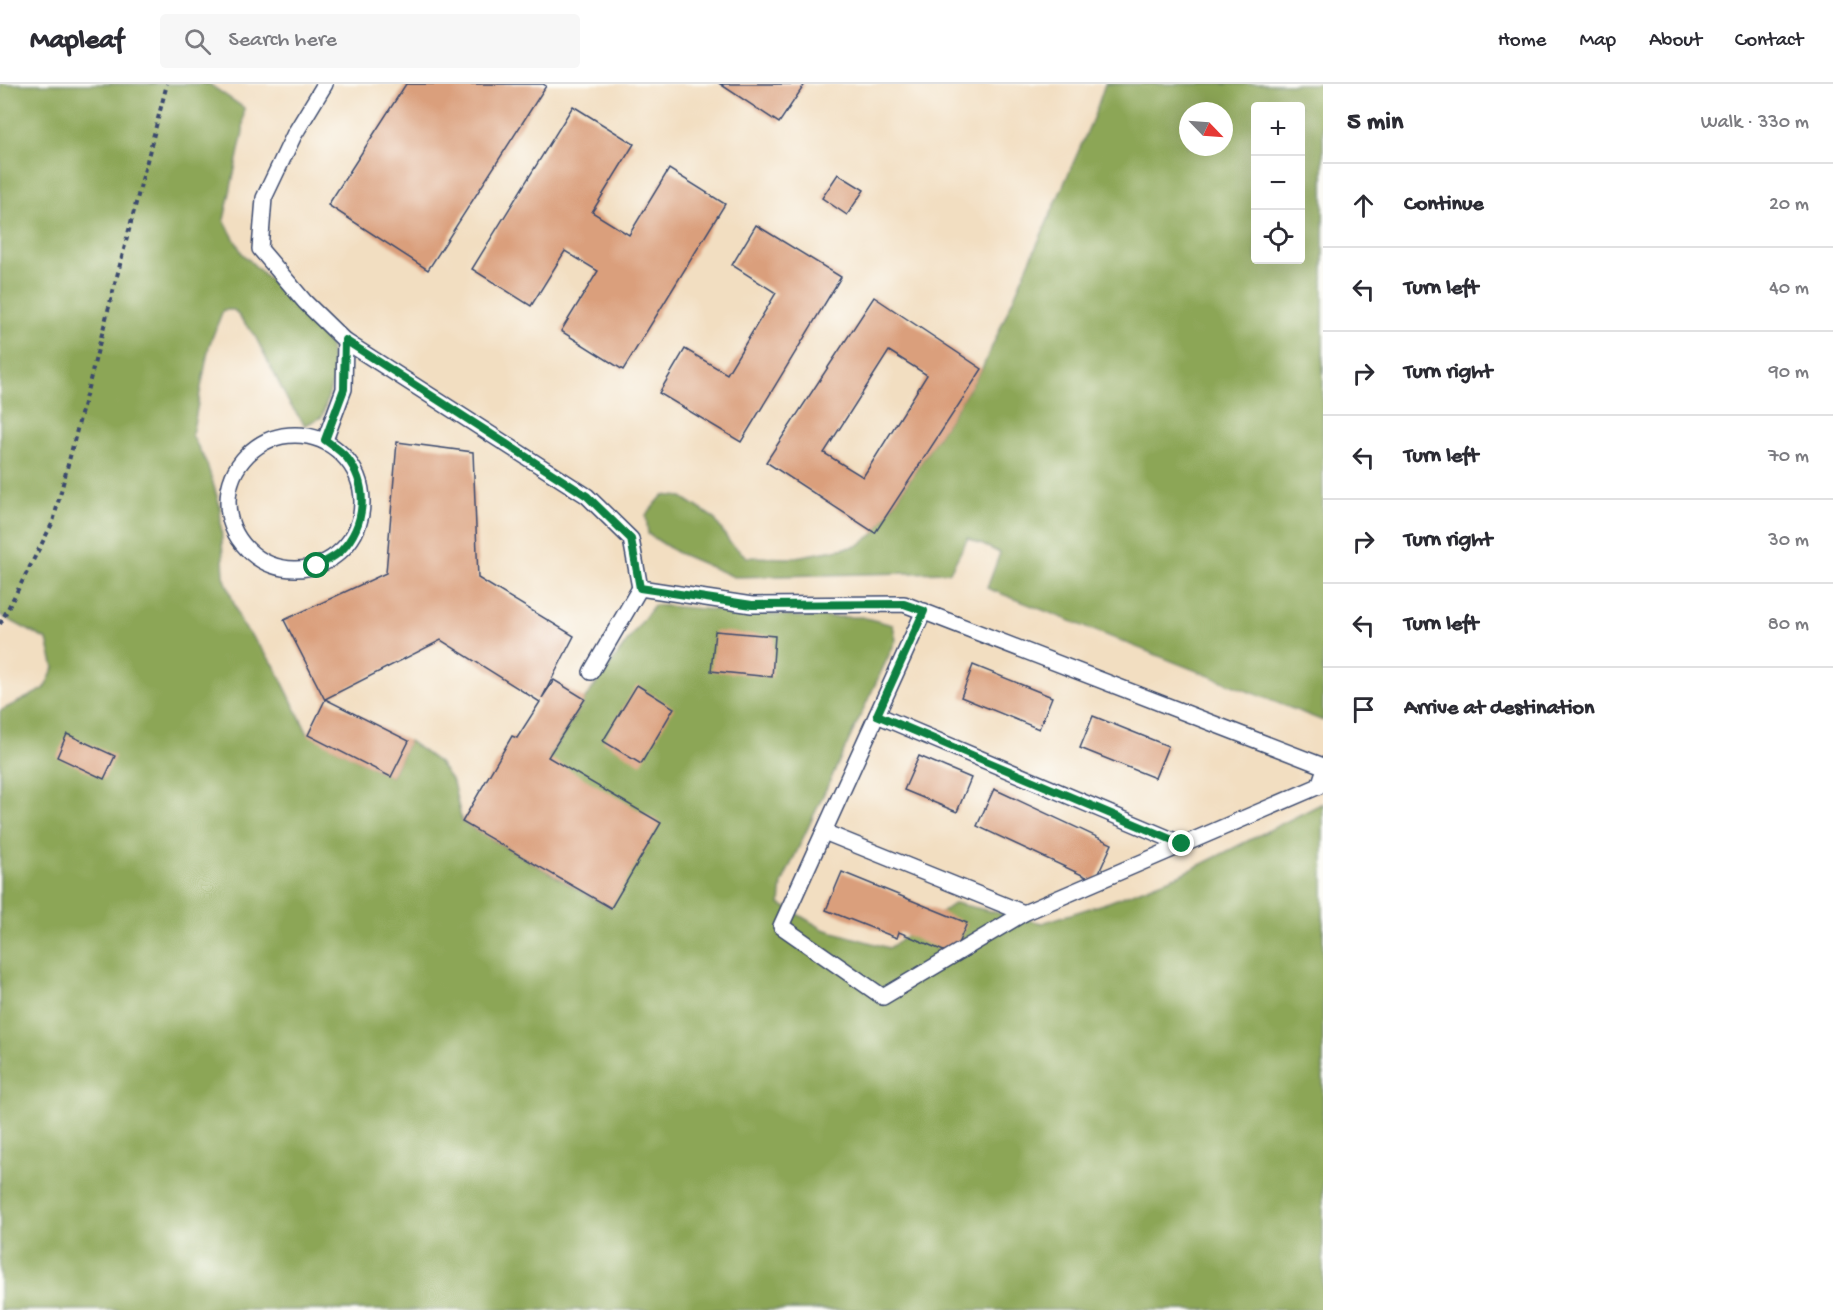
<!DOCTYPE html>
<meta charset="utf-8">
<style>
:root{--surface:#fff;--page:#f7f7f7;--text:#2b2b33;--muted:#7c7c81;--line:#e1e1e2}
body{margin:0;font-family:"Gochi Hand",sans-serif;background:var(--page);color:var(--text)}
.controls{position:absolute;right:18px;top:18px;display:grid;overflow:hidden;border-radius:6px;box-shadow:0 6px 24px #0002}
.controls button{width:54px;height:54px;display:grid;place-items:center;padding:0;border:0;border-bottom:2px solid var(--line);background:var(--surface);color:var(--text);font:30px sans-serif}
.compass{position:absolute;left:1179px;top:18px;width:54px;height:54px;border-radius:50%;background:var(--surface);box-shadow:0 6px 24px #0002;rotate:115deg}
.stop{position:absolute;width:18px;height:18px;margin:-14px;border:4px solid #0b8043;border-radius:50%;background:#fff}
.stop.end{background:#0b8043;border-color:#fff;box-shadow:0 2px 6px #0008}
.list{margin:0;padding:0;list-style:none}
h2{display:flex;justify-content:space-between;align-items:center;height:78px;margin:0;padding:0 24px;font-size:26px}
h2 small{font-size:20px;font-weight:400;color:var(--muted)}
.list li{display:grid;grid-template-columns:39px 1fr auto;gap:18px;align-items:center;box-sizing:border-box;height:84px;padding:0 24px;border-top:2px solid var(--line)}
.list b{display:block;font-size:22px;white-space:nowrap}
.list em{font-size:20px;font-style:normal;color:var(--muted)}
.icon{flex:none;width:33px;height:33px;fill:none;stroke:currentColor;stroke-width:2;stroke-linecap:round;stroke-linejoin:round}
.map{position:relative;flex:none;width:1323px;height:1226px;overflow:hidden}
header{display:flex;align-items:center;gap:36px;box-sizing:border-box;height:84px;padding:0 30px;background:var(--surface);border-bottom:2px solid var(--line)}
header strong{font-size:28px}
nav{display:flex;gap:33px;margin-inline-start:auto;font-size:21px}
.search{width:420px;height:54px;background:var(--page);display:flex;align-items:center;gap:15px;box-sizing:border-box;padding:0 21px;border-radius:6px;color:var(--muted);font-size:22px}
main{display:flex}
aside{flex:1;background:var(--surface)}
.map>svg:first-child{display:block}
.forest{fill:#8ca657;stroke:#546a5a;stroke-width:1.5;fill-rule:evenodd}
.building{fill:#da9f7b;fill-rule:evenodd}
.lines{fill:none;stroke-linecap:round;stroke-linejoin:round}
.service-casing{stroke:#3b496d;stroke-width:18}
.path{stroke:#3b496d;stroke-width:4;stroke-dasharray:4.5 4.5;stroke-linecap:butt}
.service{stroke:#fff;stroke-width:15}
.route{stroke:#0b8043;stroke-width:8}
</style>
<header>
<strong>Mapleaf</strong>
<div class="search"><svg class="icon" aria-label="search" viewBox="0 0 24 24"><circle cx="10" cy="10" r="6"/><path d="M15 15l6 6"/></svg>Search here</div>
<nav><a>Home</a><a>Map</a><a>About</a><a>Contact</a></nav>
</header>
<main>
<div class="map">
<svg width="1323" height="1226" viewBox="0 0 1323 1226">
<rect width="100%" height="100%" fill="#fdfcf7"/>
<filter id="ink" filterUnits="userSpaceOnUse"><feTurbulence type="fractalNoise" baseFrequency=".0167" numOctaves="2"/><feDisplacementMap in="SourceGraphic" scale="12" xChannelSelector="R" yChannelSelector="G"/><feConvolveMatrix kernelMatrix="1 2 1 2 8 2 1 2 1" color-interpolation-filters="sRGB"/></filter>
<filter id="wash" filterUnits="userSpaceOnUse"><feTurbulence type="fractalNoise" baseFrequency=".008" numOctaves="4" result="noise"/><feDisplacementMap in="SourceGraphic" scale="24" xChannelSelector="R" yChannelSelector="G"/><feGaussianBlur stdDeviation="1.35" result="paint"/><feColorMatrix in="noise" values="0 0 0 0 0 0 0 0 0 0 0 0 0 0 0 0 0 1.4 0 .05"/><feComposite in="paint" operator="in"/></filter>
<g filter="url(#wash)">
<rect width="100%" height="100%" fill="#f2dec1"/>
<g class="forest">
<path d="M 0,0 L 209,0 L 244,24 L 243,48 L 224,136 L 242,169 L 299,225 L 330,262 L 334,293 L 322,333 L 305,341 L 289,319 L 255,252 L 234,226 L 223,226 L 209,262 L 192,351 L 207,380 L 220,422 L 224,492 L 241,539 L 274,581 L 308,650 L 391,693 L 409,657 L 439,679 L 453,698 L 462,738 L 610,824 L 660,739 L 548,675 L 585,615 L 654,521 L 804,533 L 862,533 L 893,541 L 896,556 L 782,799 L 780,820 L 823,845 L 889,864 L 955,819 L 1042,839 L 1109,818 L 1184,789 L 1323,719 L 1323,1226 L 0,1226 L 0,627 L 44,605 L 54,584 L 47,556 L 0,531 Z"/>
<path d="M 1105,0 L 1323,0 L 1323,637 L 987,504 L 1000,469 L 968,454 L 950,488 L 734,493 L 676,468 L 648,450 L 646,431 L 663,411 L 682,413 L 714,434 L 730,459 L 747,473 L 790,474 L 857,462 L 875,449 L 982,285 L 1094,32 ZM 1256,22 L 1300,22 L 1300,176 L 1256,176 ZM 1188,27 L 1224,27 L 1224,63 L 1188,63 Z"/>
</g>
<g id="blocks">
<g class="building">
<path d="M 406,0 L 543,0 L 546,2 L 428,186 L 328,121 Z"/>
<path d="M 720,0 L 805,0 L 779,39 Z"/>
<path d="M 573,22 L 634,60 L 592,128 L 629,151 L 669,85 L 725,120 L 623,286 L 561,247 L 598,187 L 565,167 L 531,222 L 472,185 Z"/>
<path d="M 838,90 L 864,106 L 847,131 L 822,114 Z"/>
<path d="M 756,141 L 841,193 L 741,358 L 659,309 L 685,265 L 727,290 L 776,209 L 732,181 Z"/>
<path d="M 874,213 L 982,285 L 875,449 L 766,378 ZM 889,267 L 927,291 L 863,393 L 824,369 Z"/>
<path d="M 397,358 L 473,368 L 478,494 L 574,552 L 542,614 L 554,596 L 585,615 L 548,673 L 661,739 L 611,824 L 462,738 L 512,652 L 517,654 L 540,618 L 441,556 L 325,615 L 409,657 L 391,693 L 308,651 L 325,616 L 284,536 L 386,489 Z"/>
<path d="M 715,547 L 775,552 L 772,593 L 711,587 Z"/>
<path d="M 973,581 L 1052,613 L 1039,645 L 961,613 Z"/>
<path d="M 637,601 L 674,624 L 641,680 L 603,657 Z"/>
<path d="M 1093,632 L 1168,662 L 1155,694 L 1080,664 Z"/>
<path d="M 67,650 L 115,672 L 104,695 L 57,673 Z"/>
<path d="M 919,672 L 971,694 L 957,728 L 904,706 Z"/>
<path d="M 994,705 L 1112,760 L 1095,797 L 977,742 Z"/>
<path d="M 842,788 L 967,839 L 953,871 L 899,848 L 897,854 L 826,826 Z"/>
</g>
</g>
</g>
<g filter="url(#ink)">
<use href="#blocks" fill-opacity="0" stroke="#3b496d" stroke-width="1.5"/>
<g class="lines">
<g class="service-casing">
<g id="service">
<path d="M 345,257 L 587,412 L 631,455 L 640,504 L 752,521 L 904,520 L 1323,682"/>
<circle cx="295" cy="418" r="67"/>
<path d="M 325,356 L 344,305 L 345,257 L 305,218 L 260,165 L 264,114 L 294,51 L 325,0"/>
<path d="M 924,527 L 781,842 L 883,913 L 1024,829 L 1319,702 L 1323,690"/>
<path d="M 591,588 L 640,504"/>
<path d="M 877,631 L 1182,760"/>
<path d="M 824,748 L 1024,829"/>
</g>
</g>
<path class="path" d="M 0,540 L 53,438 L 167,0"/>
<use href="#service" class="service"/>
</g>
</g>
<g class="lines" filter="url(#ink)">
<path class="route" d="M 317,482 C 324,478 335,473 341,467 C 366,441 369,402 347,374 C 341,367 332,361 325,356 L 344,305 L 345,256 L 587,412 L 631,455 L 640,504 L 752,521 L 904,520 L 924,527 L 877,631 L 1182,760"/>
</g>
</svg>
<div class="controls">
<button>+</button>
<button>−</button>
<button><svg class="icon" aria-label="locate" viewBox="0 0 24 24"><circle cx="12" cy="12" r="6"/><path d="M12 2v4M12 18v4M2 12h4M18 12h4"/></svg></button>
</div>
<svg class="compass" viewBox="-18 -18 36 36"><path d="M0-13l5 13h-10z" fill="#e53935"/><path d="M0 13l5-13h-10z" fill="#7c7c81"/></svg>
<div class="stop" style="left:317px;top:482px"></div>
<div class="stop end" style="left:1182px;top:760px"></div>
</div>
<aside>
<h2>5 min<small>Walk · 330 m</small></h2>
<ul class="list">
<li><svg class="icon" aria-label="ahead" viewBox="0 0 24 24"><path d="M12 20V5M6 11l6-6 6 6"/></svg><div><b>Continue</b></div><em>20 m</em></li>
<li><svg class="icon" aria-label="left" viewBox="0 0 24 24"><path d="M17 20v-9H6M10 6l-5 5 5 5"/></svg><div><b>Turn left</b></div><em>40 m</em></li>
<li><svg class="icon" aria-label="right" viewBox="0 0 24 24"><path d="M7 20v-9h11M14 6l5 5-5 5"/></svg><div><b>Turn right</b></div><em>90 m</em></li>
<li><svg class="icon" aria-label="left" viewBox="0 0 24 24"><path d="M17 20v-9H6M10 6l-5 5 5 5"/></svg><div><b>Turn left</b></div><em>70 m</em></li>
<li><svg class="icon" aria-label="right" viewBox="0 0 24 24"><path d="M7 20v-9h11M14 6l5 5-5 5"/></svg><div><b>Turn right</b></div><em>30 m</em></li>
<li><svg class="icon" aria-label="left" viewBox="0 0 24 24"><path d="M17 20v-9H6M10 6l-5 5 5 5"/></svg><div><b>Turn left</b></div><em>80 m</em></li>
<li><svg class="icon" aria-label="arrive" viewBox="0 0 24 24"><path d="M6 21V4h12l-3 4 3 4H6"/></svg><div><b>Arrive at destination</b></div></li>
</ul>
</aside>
</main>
